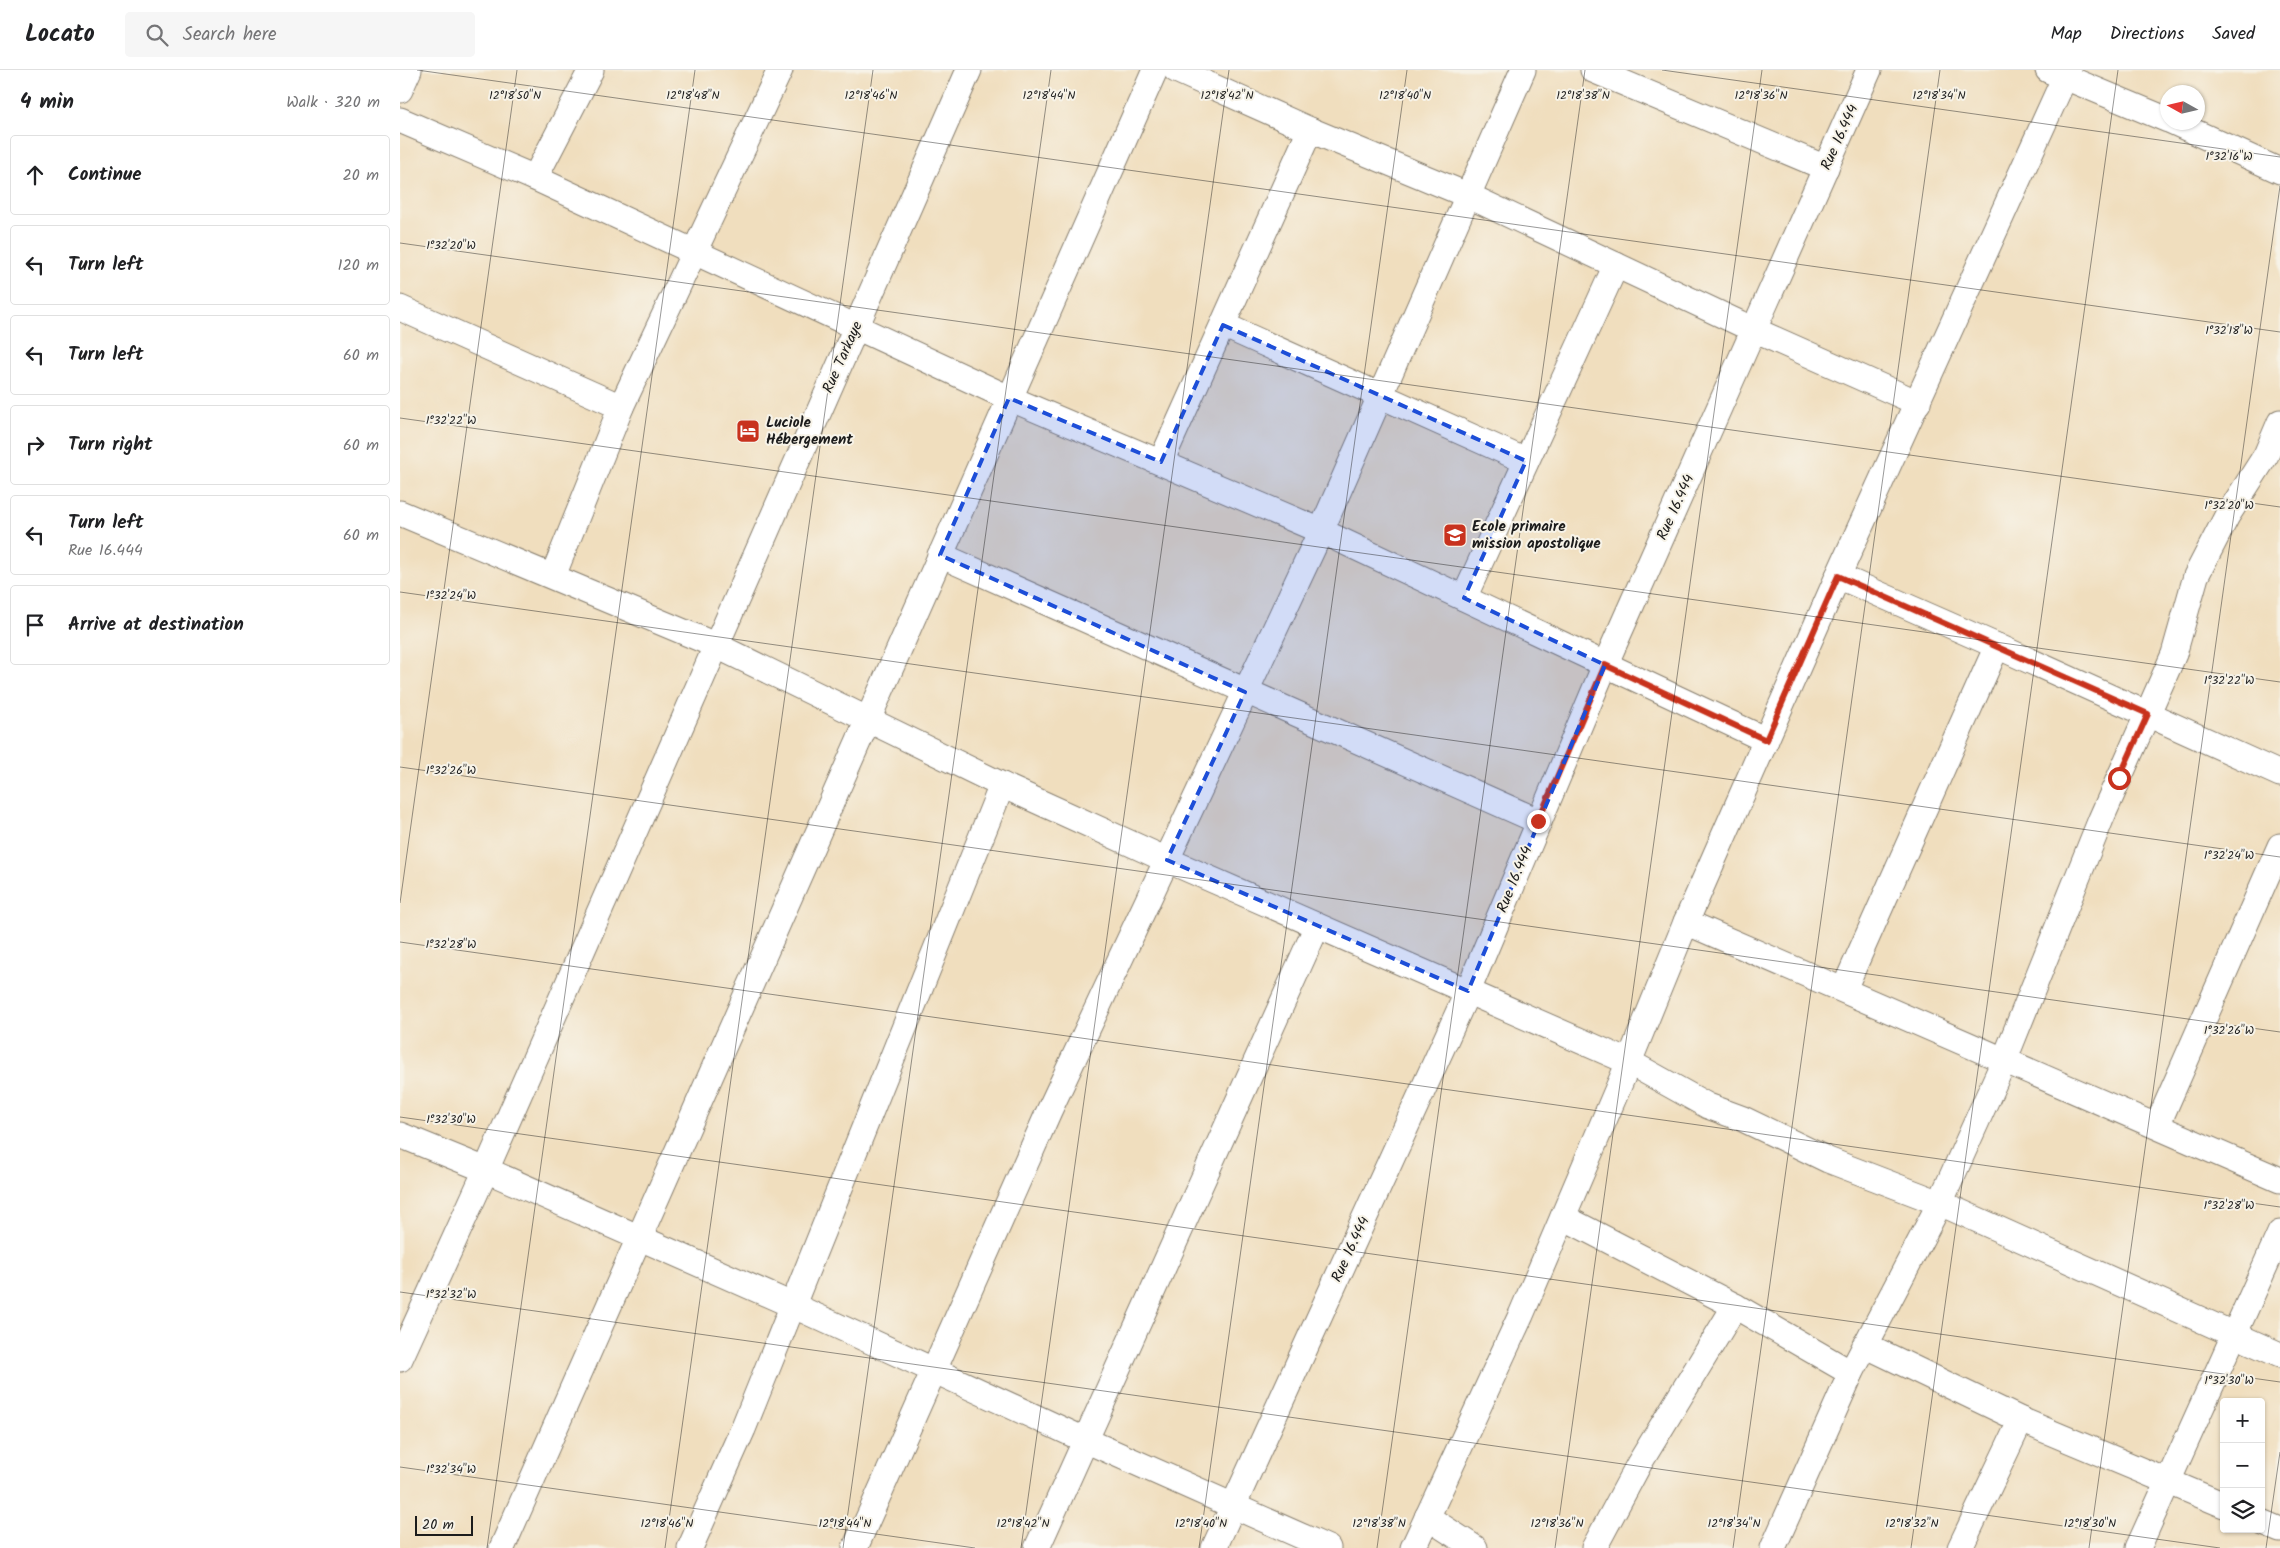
<!DOCTYPE html>
<meta charset="utf-8">
<style>
:root{--surface:#fff;--page:#f6f6f6;--text:#202124;--muted:#757577;--line:#e0e0e0}
body{margin:0;font-family:Kalam,sans-serif;background:var(--page);color:var(--text)}
.controls{position:absolute;right:15px;bottom:15px;display:grid;overflow:hidden;border-radius:5px;box-shadow:0 1px 4px #0004}
.controls button{width:45px;height:45px;display:grid;place-items:center;padding:0;border:0;border-bottom:1px solid var(--line);background:var(--surface);color:var(--text);font:25px sans-serif}
.compass{position:absolute;left:1760px;top:15px;width:45px;height:45px;border-radius:50%;background:var(--surface);box-shadow:0 1px 4px #0004;rotate:278deg}
.scale{position:absolute;left:15px;bottom:12px;width:58px;box-sizing:border-box;padding-left:5px;border:2px solid #1c1c1c;border-top:0;font-size:14px;line-height:18px;white-space:nowrap;color:#1c1c1c;-webkit-text-stroke:4px #f7f3e8;paint-order:stroke}
.stop{position:absolute;width:15px;height:15px;margin:-11px;border:4px solid #c8321e;border-radius:50%;background:#fff}
.stop.end{background:#c8321e;border-color:#fff;box-shadow:0 1px 5px #0008}
.list{margin:0;padding:0;list-style:none}
h2{display:flex;justify-content:space-between;align-items:center;height:65px;margin:0;padding:0 20px;font-size:21px}
h2 small{font-size:16px;font-weight:400;color:var(--muted)}
.list li{display:grid;grid-template-columns:32px 1fr auto;gap:15px;align-items:center;box-sizing:border-box;height:80px;margin:0 10px 10px;padding:0 10px;border:1px solid var(--line);border-radius:5px}
.list b{display:block;font-size:19px;white-space:nowrap}
.list p{margin:0;font-size:16px;white-space:nowrap;color:var(--muted)}
.list em{font-size:16px;font-style:normal;color:var(--muted)}
.icon{flex:none;width:28px;height:28px;fill:none;stroke:currentColor;stroke-width:2;stroke-linecap:round;stroke-linejoin:round}
.map{position:relative;flex:none;width:1880px;height:1478px;overflow:hidden}
header{display:flex;align-items:center;gap:30px;box-sizing:border-box;height:70px;padding:0 25px;background:var(--surface);border-bottom:1px solid var(--line)}
header strong{font-size:24px}
nav{display:flex;gap:28px;margin-inline-start:auto;font-size:18px}
.search{width:350px;height:45px;background:var(--page);display:flex;align-items:center;gap:12px;box-sizing:border-box;padding:0 18px;border-radius:5px;color:var(--muted);font-size:19px}
main{display:flex}
aside{flex:1;background:var(--surface)}
.map>svg:first-child{display:block}
.lines{fill:none;stroke-linecap:round;stroke-linejoin:round}
.minor-casing{stroke:#867d6d;stroke-width:27}
.minor{stroke:#fff;stroke-width:25}
.route{stroke:#c8321e;stroke-width:6}
.marked{fill:#1d4ed8;fill-opacity:0.2;stroke:#1d4ed8;stroke-width:4;stroke-dasharray:10 6;stroke-linejoin:round}
.ticks{fill:none;stroke:#1c1c1c;stroke-width:1;stroke-opacity:0.45}
.labels{text-anchor:middle;stroke-width:4;stroke-linejoin:round;paint-order:stroke}
.street-label{font-size:15px;fill:#1c1c1c;stroke:#f7f3e8}
.poi-label{font-size:15px;font-weight:bold;fill:#1c1c1c;stroke:#f7f3e8;text-anchor:start}
.ticks-label{font-size:12px;text-anchor:middle;fill:#1c1c1c;stroke:#f7f3e8;stroke-width:4;stroke-linejoin:round;paint-order:stroke}
</style>
<header>
<strong>Locato</strong>
<div class="search"><svg class="icon" aria-label="search" viewBox="0 0 24 24"><circle cx="10" cy="10" r="6"/><path d="M15 15l6 6"/></svg>Search here</div>
<nav><a>Map</a><a>Directions</a><a>Saved</a></nav>
</header>
<main>
<aside>
<h2>4 min<small>Walk · 320 m</small></h2>
<ul class="list">
<li><svg class="icon" aria-label="ahead" viewBox="0 0 24 24"><path d="M12 20V5M6 11l6-6 6 6"/></svg><div><b>Continue</b></div><em>20 m</em></li>
<li><svg class="icon" aria-label="left" viewBox="0 0 24 24"><path d="M17 20v-9H6M10 6l-5 5 5 5"/></svg><div><b>Turn left</b></div><em>120 m</em></li>
<li><svg class="icon" aria-label="left" viewBox="0 0 24 24"><path d="M17 20v-9H6M10 6l-5 5 5 5"/></svg><div><b>Turn left</b></div><em>60 m</em></li>
<li><svg class="icon" aria-label="right" viewBox="0 0 24 24"><path d="M7 20v-9h11M14 6l5 5-5 5"/></svg><div><b>Turn right</b></div><em>60 m</em></li>
<li><svg class="icon" aria-label="left" viewBox="0 0 24 24"><path d="M17 20v-9H6M10 6l-5 5 5 5"/></svg><div><b>Turn left</b><p>Rue 16.444</p></div><em>60 m</em></li>
<li><svg class="icon" aria-label="arrive" viewBox="0 0 24 24"><path d="M6 21V4h12l-3 4 3 4H6"/></svg><div><b>Arrive at destination</b></div></li>
</ul>
</aside>
<div class="map">
<svg width="1880" height="1478" viewBox="0 0 1880 1478">
<rect width="100%" height="100%" fill="#f7f3e8"/>
<filter id="ink" filterUnits="userSpaceOnUse"><feTurbulence type="fractalNoise" baseFrequency=".02" numOctaves="2"/><feDisplacementMap in="SourceGraphic" scale="10" xChannelSelector="R" yChannelSelector="G"/><feConvolveMatrix kernelMatrix="1 2 1 2 8 2 1 2 1" color-interpolation-filters="sRGB"/></filter>
<filter id="wash" filterUnits="userSpaceOnUse"><feTurbulence type="fractalNoise" baseFrequency=".0096" numOctaves="4" result="noise"/><feDisplacementMap in="SourceGraphic" scale="20" xChannelSelector="R" yChannelSelector="G"/><feGaussianBlur stdDeviation="1.12" result="paint"/><feColorMatrix in="noise" values="0 0 0 0 0 0 0 0 0 0 0 0 0 0 0 0 0 1.4 0 .05"/><feComposite in="paint" operator="in"/></filter>
<g filter="url(#wash)">
<rect width="100%" height="100%" fill="#f0debe"/>
</g>
<g filter="url(#ink)">
<g class="lines">
<g class="minor-casing">
<g id="minor">
<path d="M 776,0 L 910,60 L 1067,125 L 1354,260 L 1518,333"/>
<path d="M 1193,0 L 1426,98"/>
<path d="M 1648,0 L 1768,50"/>
<path d="M 0,20 L 9,0"/>
<path d="M 0,50 L 135,108 L 609,328 L 921,461 L 1366,670"/>
<path d="M 1773,52 L 1880,101"/>
<path d="M 135,108 L 191,0"/>
<path d="M 0,238 L 221,337"/>
<path d="M 823,255 L 1126,391"/>
<path d="M 761,392 L 910,60"/>
<path d="M 0,443 L 315,575 L 602,715 L 767,790 L 1229,992 L 1308,1036 L 1343,1049 L 1428,1090 L 1540,1133 L 1880,1285"/>
<path d="M 540,485 L 1138,751"/>
<path d="M 153,506 L 221,337 L 380,0"/>
<path d="M 1438,506 L 1597,576 L 1880,704"/>
<path d="M 1064,528 L 1216,195"/>
<path d="M 1286,852 L 1880,1110"/>
<path d="M 1444,919 L 1597,576"/>
<path d="M 1757,1056 L 1880,776"/>
<path d="M 0,1065 L 86,1100 L 392,1235 L 685,1370 L 928,1478"/>
<path d="M 1163,1147 L 1335,1236 L 1451,1303"/>
<path d="M 1465,1275 L 1621,1350 L 1824,1435"/>
<path d="M 0,1289 L 86,1100 L 569,0"/>
<path d="M 1027,1447 L 1075,1478"/>
<path d="M 1861,1452 L 1880,1460"/>
<path d="M 102,1478 L 755,0"/>
<path d="M 290,1478 L 343,1359 L 602,715"/>
<path d="M 455,1478 L 649,1041 L 921,461 L 1123,0"/>
<path d="M 637,1478 L 917,856"/>
<path d="M 814,1478 L 1068,921 L 1205,595 L 1469,0"/>
<path d="M 1013,1478 L 1121,1245 L 1229,992 L 1286,852 L 1438,506 L 1668,0"/>
<path d="M 1194,1478 L 1239,1394 L 1335,1236"/>
<path d="M 1373,1478 L 1451,1303 L 1540,1133 L 1604,991 L 1701,749 L 1774,584 L 1796,506 L 1827,446 L 1866,385 L 1880,352"/>
<path d="M 1560,1478 L 1621,1350"/>
<path d="M 1738,1478 L 1880,1163"/>
</g>
</g>
<use href="#minor" class="minor"/>
</g>
</g>
<g class="lines" filter="url(#ink)">
<path class="route" d="M 1138,751 L 1205,595 L 1366,670 L 1438,506 L 1748,644 L 1719,708"/>
</g>
<path class="marked" d="M 823,255 L 1126,391 L 1064,528 L 1205,595 L 1068,921 L 767,790 L 845,622 L 540,485 L 609,328 L 761,392 Z"/>
<path class="ticks" d="M 17,0 L 1880,262M 1262,0 L 1880,87M 0,173 L 1880,437M 0,348 L 1880,612M 0,522 L 1880,787M 0,697 L 1880,962M 0,833 L 117,0M 0,872 L 1880,1137M 0,1047 L 1880,1312M 0,1222 L 1820,1478M 0,1397 L 575,1478M 87,1478 L 295,0M 265,1478 L 473,0M 443,1478 L 651,0M 621,1478 L 829,0M 799,1478 L 1007,0M 977,1478 L 1185,0M 1155,1478 L 1362,0M 1333,1478 L 1540,0M 1511,1478 L 1718,0M 1689,1478 L 1880,116M 1866,1478 L 1880,1382"/>
<defs>
<g id="hotel-square" transform="scale(1.25)"><rect x="-9" y="-9" width="18" height="18" rx="4" fill="#c8321e" stroke="#f7f3e8"/><path d="M-6-4.5h1.5V1H6V5H4.5V3h-9V5H-6ZM-4 0a1.8 1.8 0 1 1 3.6 0ZM.5 0V-2.5h3Q6-2.5 6 0Z" fill="#fff"/></g>
<g id="school-square" transform="scale(1.25)"><rect x="-9" y="-9" width="18" height="18" rx="4" fill="#c8321e" stroke="#f7f3e8"/><path d="M0-5L7-2L0 1L-7-2ZM-4 1L0 2.5L4 1V4Q0 6-4 4Z" fill="#fff"/></g>
</defs>
<g fill-rule="evenodd">
<use href="#hotel-square" x="348" y="361"/>
<use href="#school-square" x="1055" y="465"/>
</g>
<g class="labels">
<g class="street-label">
<text transform="translate(1439 67) rotate(-66)" y="5">Rue 16.444</text>
<text transform="translate(442 287) rotate(-66)" y="5">Rue Tarkaye</text>
<text transform="translate(1275 437) rotate(-66)" y="5">Rue 16.444</text>
<text transform="translate(1114 809) rotate(-68)" y="5">Rue 16.444</text>
<text transform="translate(950 1179) rotate(-65)" y="5">Rue 16.444</text>
</g>
<g class="poi-label">
<text x="366" y="357">Luciole<tspan x="366" dy="17">Hébergement</tspan></text>
<text x="1072" y="461">Ecole primaire<tspan x="1072" dy="17">mission apostolique</tspan></text>
</g>
</g>
<g class="ticks-label">
<text x="115" y="29">12°18'50"N</text>
<text x="293" y="29">12°18'48"N</text>
<text x="471" y="29">12°18'46"N</text>
<text x="649" y="29">12°18'44"N</text>
<text x="827" y="29">12°18'42"N</text>
<text x="1005" y="29">12°18'40"N</text>
<text x="1183" y="29">12°18'38"N</text>
<text x="1361" y="29">12°18'36"N</text>
<text x="1539" y="29">12°18'34"N</text>
<text x="1829" y="90">1°32'16"W</text>
<text x="51" y="179">1°32'20"W</text>
<text x="1829" y="264">1°32'18"W</text>
<text x="51" y="354">1°32'22"W</text>
<text x="1829" y="439">1°32'20"W</text>
<text x="51" y="529">1°32'24"W</text>
<text x="1829" y="614">1°32'22"W</text>
<text x="51" y="704">1°32'26"W</text>
<text x="1829" y="789">1°32'24"W</text>
<text x="51" y="878">1°32'28"W</text>
<text x="1829" y="964">1°32'26"W</text>
<text x="51" y="1053">1°32'30"W</text>
<text x="1829" y="1139">1°32'28"W</text>
<text x="51" y="1228">1°32'32"W</text>
<text x="1829" y="1314">1°32'30"W</text>
<text x="51" y="1403">1°32'34"W</text>
<text x="267" y="1457">12°18'46"N</text>
<text x="445" y="1457">12°18'44"N</text>
<text x="623" y="1457">12°18'42"N</text>
<text x="801" y="1457">12°18'40"N</text>
<text x="979" y="1457">12°18'38"N</text>
<text x="1157" y="1457">12°18'36"N</text>
<text x="1334" y="1457">12°18'34"N</text>
<text x="1512" y="1457">12°18'32"N</text>
<text x="1690" y="1457">12°18'30"N</text>
</g>
</svg>
<div class="controls">
<button>+</button>
<button>−</button>
<button><svg class="icon" aria-label="layers" viewBox="0 0 24 24"><path d="M12 4l9 5-9 5-9-5zM3 14l9 5 9-5"/></svg></button>
</div>
<svg class="compass" viewBox="-18 -18 36 36"><path d="M0-13l5 13h-10z" fill="#e53935"/><path d="M0 13l5-13h-10z" fill="#757577"/></svg>
<div class="scale">20 m</div>
<div class="stop" style="left:1719px;top:708px"></div>
<div class="stop end" style="left:1138px;top:751px"></div>
</div>
</main>
